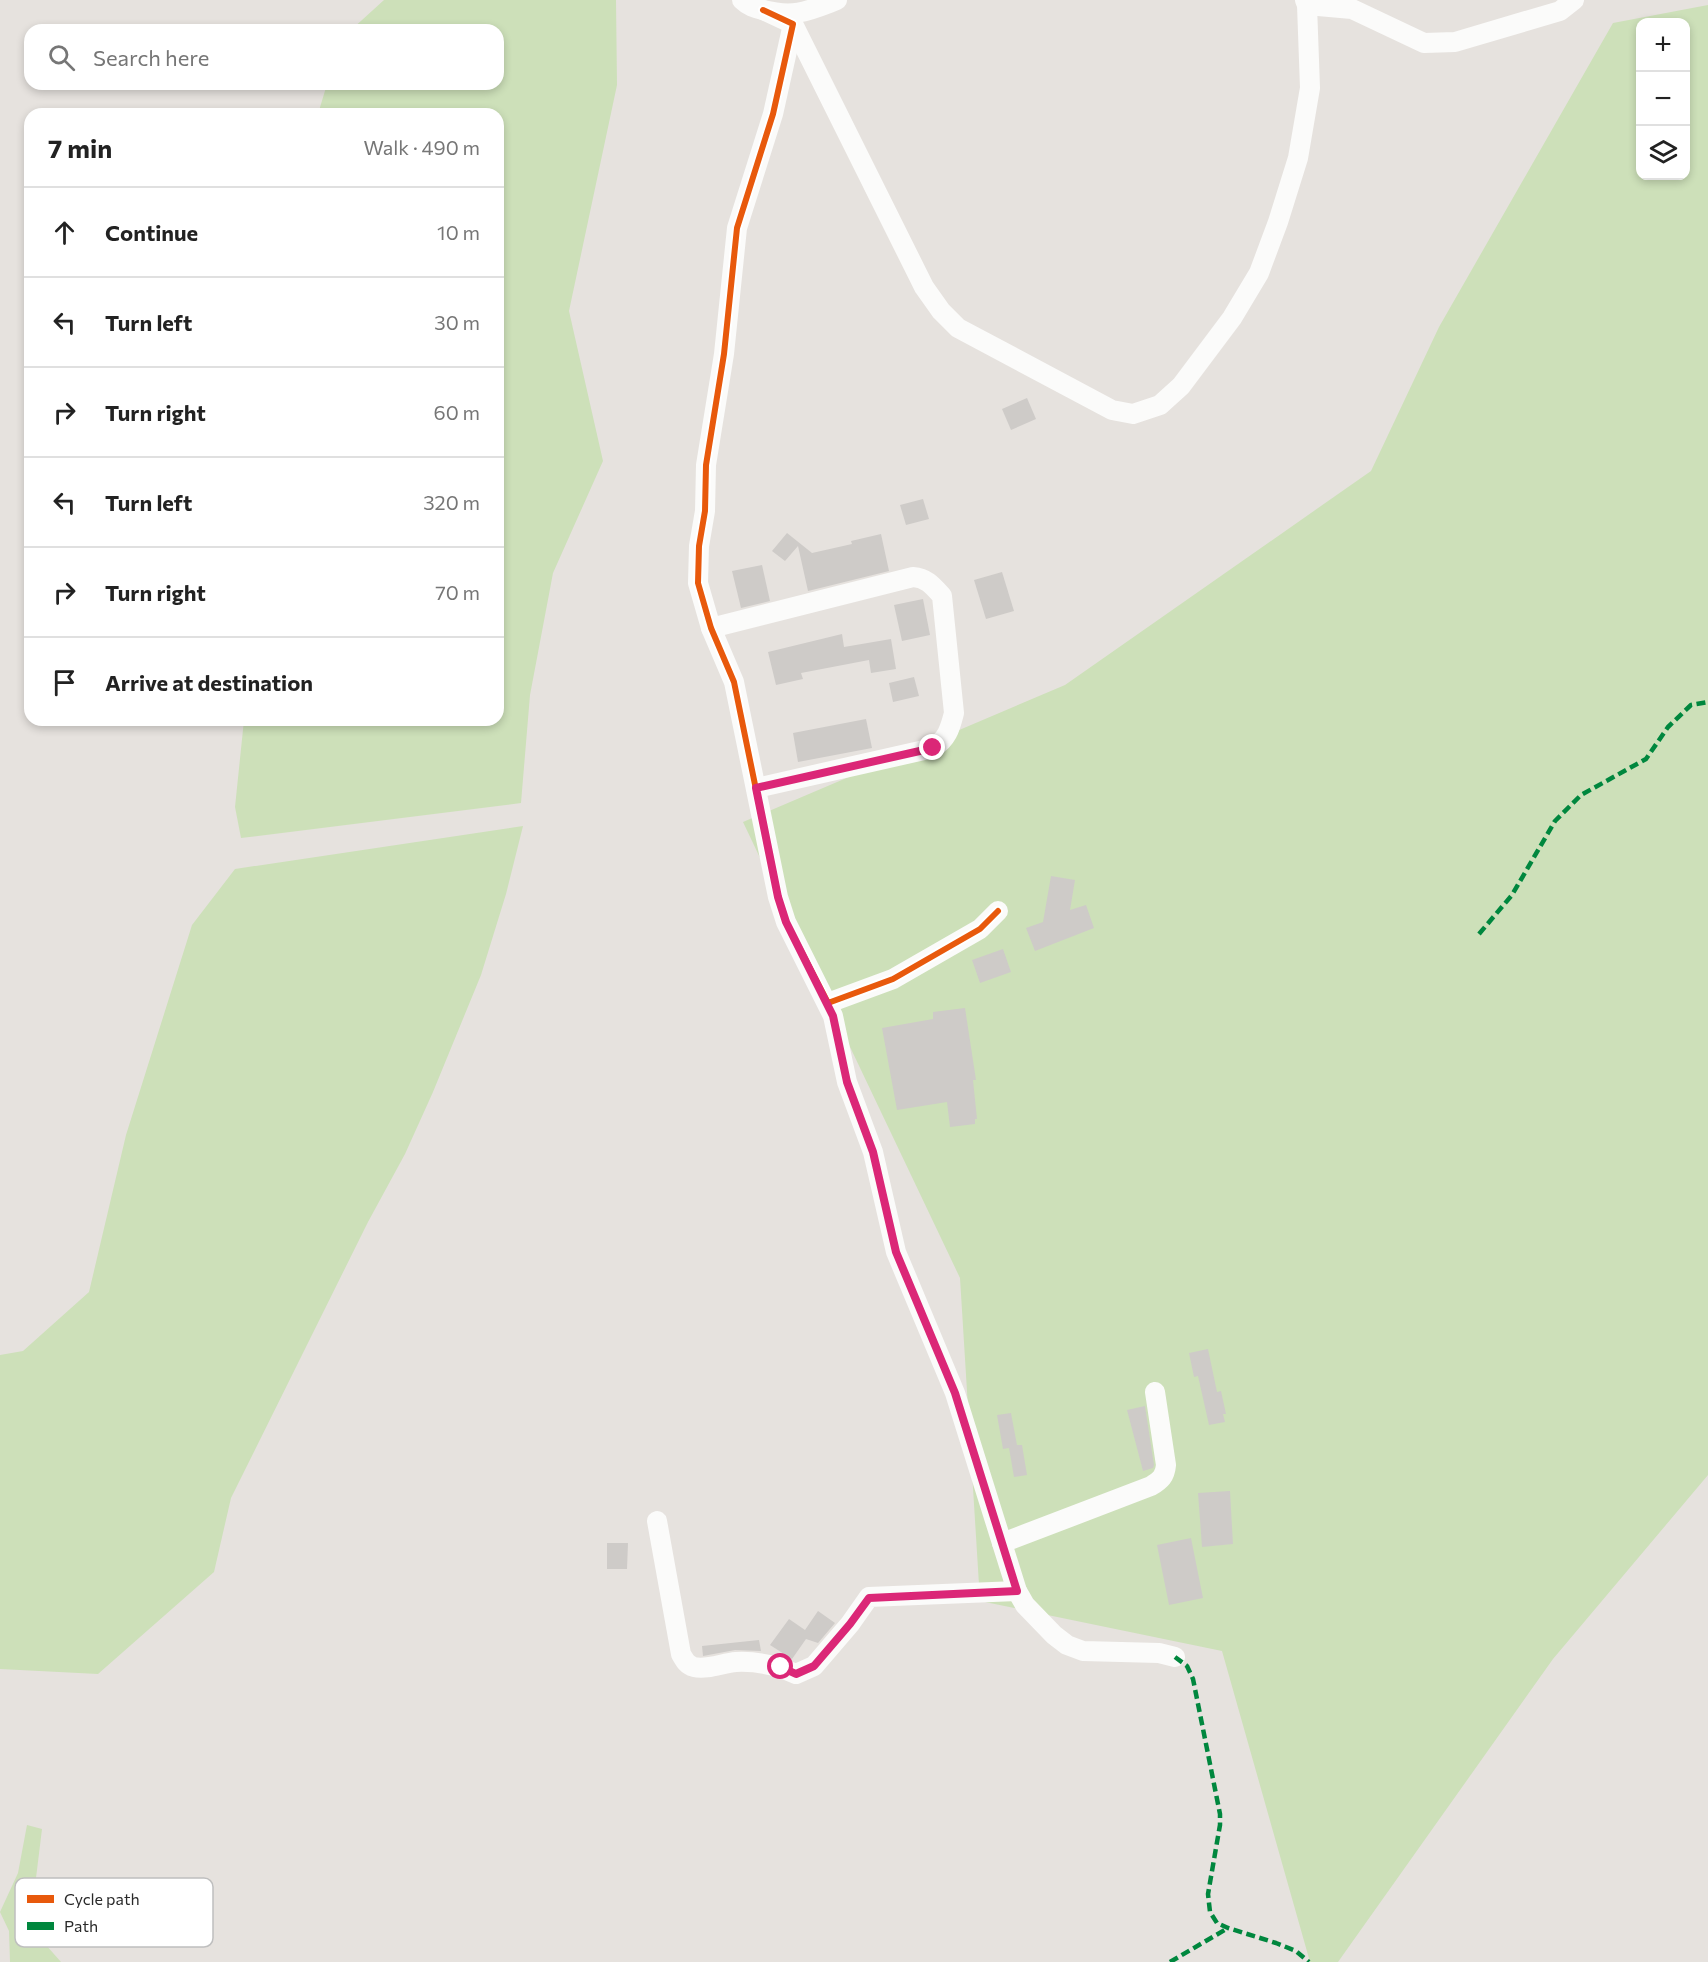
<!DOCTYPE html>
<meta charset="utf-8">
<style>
:root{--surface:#fff;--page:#f2f2f2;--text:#222;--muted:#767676;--line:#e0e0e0}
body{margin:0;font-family:Commissioner,sans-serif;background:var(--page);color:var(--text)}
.controls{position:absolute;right:18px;top:18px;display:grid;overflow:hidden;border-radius:12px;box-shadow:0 3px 9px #0003}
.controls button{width:54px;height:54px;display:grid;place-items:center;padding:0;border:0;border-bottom:2px solid var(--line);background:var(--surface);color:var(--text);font:30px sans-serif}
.stop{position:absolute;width:18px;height:18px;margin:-14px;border:4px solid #db2777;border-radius:50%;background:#fff}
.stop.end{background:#db2777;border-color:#fff;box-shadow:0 2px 6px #0008}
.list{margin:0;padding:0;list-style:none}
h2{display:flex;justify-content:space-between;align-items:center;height:78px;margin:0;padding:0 24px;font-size:26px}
h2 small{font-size:20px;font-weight:400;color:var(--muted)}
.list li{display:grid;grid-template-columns:39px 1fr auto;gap:18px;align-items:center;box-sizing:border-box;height:90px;padding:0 24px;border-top:2px solid var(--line)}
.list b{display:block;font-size:22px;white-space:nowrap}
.list em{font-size:20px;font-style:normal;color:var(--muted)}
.icon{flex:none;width:33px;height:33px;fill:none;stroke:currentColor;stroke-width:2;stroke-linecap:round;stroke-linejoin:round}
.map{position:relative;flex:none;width:1708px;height:1962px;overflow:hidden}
.search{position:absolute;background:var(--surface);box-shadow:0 3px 9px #0003;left:24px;top:24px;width:480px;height:66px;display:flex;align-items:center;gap:15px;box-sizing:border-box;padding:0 21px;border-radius:18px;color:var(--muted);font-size:22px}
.panel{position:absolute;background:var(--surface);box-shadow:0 3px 9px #0003;left:24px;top:108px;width:480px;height:618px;border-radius:18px}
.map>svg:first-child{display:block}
.green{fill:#cde0b9;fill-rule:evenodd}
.building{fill:#cecbc8}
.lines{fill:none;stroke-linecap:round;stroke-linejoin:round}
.minor{stroke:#fbfbfa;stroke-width:20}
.quiet{stroke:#00873e;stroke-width:4.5;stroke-dasharray:9 4.5;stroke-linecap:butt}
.cycleway-casing{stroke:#fff;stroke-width:10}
.cycleway{stroke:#e8590c;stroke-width:6}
.route{stroke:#db2777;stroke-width:8}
.key{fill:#fff;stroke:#bfbfbf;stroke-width:1.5}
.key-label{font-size:16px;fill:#292929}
</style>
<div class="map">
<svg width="1708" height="1962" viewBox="0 0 1708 1962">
<rect width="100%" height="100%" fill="#e6e2de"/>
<g class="green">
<path d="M 384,0 L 616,0 L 617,85 L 569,311 L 603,461 L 553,573 L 530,695 L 521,803 L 241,838 L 235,807 L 244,720 L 498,720 L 498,114 L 318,114 L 327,84 L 498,84 L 498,30 L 351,30 Z"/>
<path d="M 1708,5 L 1708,1475 L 1553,1659 L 1338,1962 L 1310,1962 L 1222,1651 L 980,1601 L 960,1278 L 743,822 L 1065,685 L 1371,471 L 1439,327 L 1613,23 ZM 1640,22 L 1686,22 L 1686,176 L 1640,176 Z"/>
<path d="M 523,826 L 506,894 L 481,975 L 433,1092 L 405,1154 L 368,1222 L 231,1498 L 214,1572 L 98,1674 L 0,1669 L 0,1355 L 23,1351 L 89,1292 L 126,1135 L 192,925 L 235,869 Z"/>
<path d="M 27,1825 L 42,1829 L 30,1927 L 61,1962 L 10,1962 L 9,1931 L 0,1912 L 18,1873 Z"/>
</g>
<g class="building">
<path d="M 1027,398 L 1036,419 L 1011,430 L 1002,409 Z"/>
<path d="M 923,499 L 929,519 L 906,525 L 900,505 Z"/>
<path d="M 787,533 L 812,553 L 852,544 L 851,541 L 881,534 L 889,571 L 808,591 L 798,546 L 785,561 L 772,551 Z"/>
<path d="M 762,565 L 770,601 L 741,608 L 732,571 Z"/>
<path d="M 1002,572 L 1014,611 L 986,619 L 974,580 Z"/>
<path d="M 923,599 L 930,635 L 902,641 L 894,605 Z"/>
<path d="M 842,634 L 844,647 L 891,639 L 896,669 L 871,673 L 869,660 L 801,673 L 803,679 L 776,685 L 768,652 Z"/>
<path d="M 914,677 L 919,696 L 893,702 L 889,683 Z"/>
<path d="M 866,719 L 872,748 L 798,762 L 793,733 Z"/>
<path d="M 1051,876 L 1075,880 L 1070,910 L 1086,905 L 1094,928 L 1035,951 L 1026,928 L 1043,922 Z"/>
<path d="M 1003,949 L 1011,972 L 980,983 L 972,960 Z"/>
<path d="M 965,1008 L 976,1080 L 973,1080 L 977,1119 L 975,1119 L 975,1124 L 950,1127 L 947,1102 L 897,1110 L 882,1028 L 933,1019 L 933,1012 Z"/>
<path d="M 1208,1349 L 1217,1392 L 1221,1391 L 1226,1414 L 1223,1414 L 1225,1422 L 1209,1425 L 1198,1376 L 1194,1377 L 1189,1353 Z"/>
<path d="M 1145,1406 L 1154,1465 L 1153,1468 L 1143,1471 L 1127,1410 Z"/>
<path d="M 1011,1413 L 1017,1445 L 1022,1445 L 1027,1475 L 1014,1477 L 1009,1448 L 1003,1449 L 997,1415 Z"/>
<path d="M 1230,1491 L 1233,1544 L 1202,1547 L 1198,1493 Z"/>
<path d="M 1191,1538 L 1203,1598 L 1169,1605 L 1157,1545 Z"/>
<path d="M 607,1543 L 628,1543 L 627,1569 L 607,1569 Z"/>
<path d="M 818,1611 L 835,1623 L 818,1643 L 806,1639 L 792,1659 L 770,1645 L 789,1619 L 805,1630 Z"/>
<path d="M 759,1640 L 761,1651 L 735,1650 L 703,1656 L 702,1646 Z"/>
</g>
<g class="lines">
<g class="minor">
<path d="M 742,0 C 748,6 755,8 763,10 C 795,18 808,11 837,0"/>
<path d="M 1307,5 L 1352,9 L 1424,43 L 1455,42 L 1560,11 L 1574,0"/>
<path d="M 763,10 L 793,24 L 773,114 L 737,228 L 724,354 L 706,465 L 705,511 L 699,546 L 698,583 L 711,628 L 734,682 L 778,897 L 786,922 L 833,1016 L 847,1082 L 873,1152 L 896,1252 L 955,1393 L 1017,1591 L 1025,1605 L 1054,1635 L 1067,1645 L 1083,1651 L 1159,1653 L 1175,1657"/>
<path d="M 793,24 L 924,287 L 941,311 L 958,328 L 1112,410 L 1133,414 L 1160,405 L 1181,386 L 1232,318 L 1259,273 L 1278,222 L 1298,158 L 1310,88 L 1307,5 L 1305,0"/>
<path d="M 711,628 L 913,577 C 927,578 933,586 942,596 L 954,713 C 950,729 947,739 933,748 L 756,788"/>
<path d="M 828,1003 L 893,979 L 980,929 L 998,911"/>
<path d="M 657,1521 L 681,1654 C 685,1661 687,1665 694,1667 C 707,1670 723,1663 736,1662 C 756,1661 778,1666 796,1674 L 814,1666 L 850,1624 L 869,1597 L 1017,1591"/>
<path d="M 1002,1543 L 1151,1486 C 1161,1480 1165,1476 1166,1465 L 1155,1392"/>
</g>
<g class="quiet">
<path d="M 1479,934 L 1512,895 L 1555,821 L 1581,795 L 1646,759 L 1668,727 L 1691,705 L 1708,702"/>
<path d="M 1175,1657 L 1187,1666 L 1193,1679 L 1220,1814 L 1220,1825 L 1208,1894 L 1210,1912 L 1217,1923 L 1228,1928 L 1276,1943 L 1296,1951 L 1309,1962"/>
<path d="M 1170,1962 L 1228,1928"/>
</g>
<g class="cycleway-casing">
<path id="cycleway" d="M 763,10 L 793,24 L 773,114 L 737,228 L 724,354 L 706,465 L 705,511 L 699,546 L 698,583 L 711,628 L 734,682 L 778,897 L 786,922 L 828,1003 L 893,979 L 980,929 L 998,911"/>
</g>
<use href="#cycleway" class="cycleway"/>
</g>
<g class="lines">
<path class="route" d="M 781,1667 L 796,1674 L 814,1666 L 850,1624 L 869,1598 L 1017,1591 L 955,1393 L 896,1252 L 873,1152 L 847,1082 L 833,1016 L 786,922 L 778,897 L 756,788 L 933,748"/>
</g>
<rect x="15" y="1878" width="198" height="69" rx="9" class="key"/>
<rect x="27" y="1895" width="27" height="8" fill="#e8590c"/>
<rect x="27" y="1922" width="27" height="8" fill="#00873e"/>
<g class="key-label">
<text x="64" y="1905">Cycle path</text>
<text x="64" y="1932">Path</text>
</g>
</svg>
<div class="controls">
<button>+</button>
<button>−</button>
<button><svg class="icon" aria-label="layers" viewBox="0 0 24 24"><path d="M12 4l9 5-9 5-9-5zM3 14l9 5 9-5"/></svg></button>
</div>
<div class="stop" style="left:781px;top:1667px"></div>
<div class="stop end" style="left:933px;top:748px"></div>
<div class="search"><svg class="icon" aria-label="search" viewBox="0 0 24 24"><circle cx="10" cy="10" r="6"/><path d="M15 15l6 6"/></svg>Search here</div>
<section class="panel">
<h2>7 min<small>Walk · 490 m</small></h2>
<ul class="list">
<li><svg class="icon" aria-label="ahead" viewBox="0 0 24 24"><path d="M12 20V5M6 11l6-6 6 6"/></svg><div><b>Continue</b></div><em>10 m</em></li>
<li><svg class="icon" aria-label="left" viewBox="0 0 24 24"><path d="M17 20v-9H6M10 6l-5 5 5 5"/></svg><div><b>Turn left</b></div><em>30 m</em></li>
<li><svg class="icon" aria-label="right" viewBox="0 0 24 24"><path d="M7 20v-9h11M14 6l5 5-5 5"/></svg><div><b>Turn right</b></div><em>60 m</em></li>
<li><svg class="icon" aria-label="left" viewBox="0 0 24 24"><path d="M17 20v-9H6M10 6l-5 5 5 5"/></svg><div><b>Turn left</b></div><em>320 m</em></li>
<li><svg class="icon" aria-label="right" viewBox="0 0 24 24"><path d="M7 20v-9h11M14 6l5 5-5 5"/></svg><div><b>Turn right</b></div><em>70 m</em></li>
<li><svg class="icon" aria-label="arrive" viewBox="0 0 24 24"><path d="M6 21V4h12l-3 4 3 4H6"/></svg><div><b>Arrive at destination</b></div></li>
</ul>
</section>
</div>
